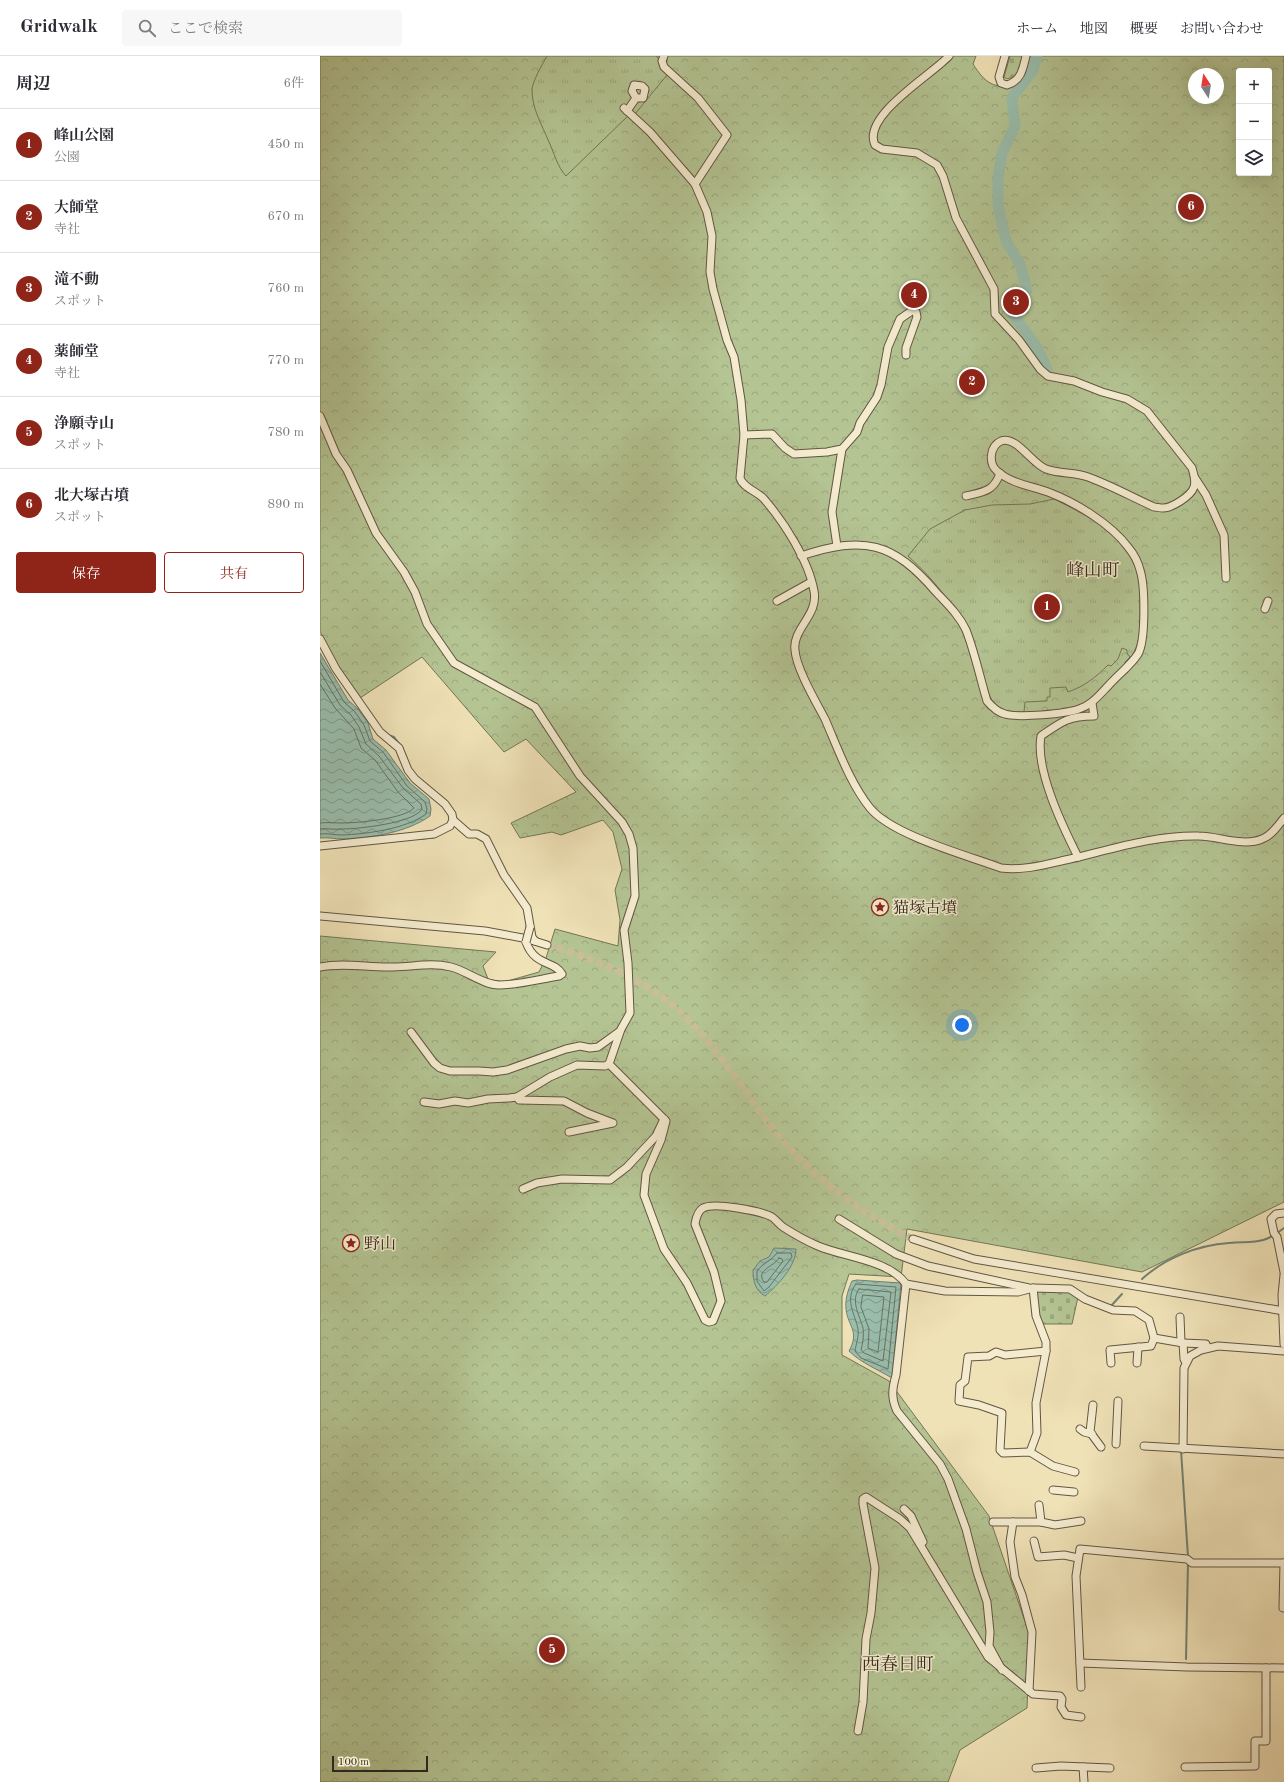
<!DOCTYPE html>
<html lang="ja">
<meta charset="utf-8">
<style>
:root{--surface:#fff;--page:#f7f7f7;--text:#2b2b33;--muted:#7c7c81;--line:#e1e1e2;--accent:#8f2418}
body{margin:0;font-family:"Old Standard TT","Noto Serif JP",serif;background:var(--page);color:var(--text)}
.controls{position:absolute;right:12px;top:12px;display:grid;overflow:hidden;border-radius:4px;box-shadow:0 4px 16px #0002}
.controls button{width:36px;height:36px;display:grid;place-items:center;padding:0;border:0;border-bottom:1px solid var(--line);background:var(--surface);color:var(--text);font:20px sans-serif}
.compass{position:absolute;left:868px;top:12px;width:36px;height:36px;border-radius:50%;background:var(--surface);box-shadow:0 4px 16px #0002;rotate:348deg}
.scale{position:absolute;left:12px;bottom:10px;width:96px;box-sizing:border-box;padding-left:4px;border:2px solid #33281b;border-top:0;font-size:11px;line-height:14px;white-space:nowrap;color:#33281b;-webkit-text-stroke:3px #f5ecd0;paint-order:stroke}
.you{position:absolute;left:642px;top:969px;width:14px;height:14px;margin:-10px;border:3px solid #fff;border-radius:50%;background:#1a73e8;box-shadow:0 0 0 6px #1a73e833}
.badge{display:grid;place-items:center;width:26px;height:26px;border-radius:50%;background:var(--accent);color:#fff;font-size:13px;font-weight:700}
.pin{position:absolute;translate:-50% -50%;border:2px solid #fff;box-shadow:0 1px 4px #0006}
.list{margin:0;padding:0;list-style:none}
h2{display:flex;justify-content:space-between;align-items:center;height:52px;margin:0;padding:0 16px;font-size:17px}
h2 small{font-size:13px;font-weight:400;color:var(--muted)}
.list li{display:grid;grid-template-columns:26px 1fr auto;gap:12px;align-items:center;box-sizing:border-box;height:72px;padding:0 16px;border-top:1px solid var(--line)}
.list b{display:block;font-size:15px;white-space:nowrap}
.list p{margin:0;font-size:13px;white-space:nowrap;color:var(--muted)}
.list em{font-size:13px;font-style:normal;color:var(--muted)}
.actions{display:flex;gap:8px;padding:12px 16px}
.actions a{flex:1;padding:9px 0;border:1px solid var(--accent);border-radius:4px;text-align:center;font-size:14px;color:var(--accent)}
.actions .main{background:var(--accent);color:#fff}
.icon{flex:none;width:22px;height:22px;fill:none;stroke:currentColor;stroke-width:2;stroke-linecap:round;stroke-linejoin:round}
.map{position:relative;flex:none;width:964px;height:1726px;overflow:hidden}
header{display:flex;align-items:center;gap:24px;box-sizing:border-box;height:56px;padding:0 20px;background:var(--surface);border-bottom:1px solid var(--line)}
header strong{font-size:19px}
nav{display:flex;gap:22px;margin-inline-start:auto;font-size:14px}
.search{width:280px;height:36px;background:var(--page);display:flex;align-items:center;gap:10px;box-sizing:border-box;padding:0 14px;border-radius:4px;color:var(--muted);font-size:15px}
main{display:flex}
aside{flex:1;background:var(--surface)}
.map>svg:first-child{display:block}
.forest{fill:url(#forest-crowns);stroke:#747657;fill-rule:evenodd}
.cemetery{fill:url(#cemetery-stones);stroke:#747657}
.park{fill:url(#park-tufts);stroke:#747657}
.water{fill:url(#water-waves);stroke:#718273}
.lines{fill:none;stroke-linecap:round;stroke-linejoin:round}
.shore{stroke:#667364;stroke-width:1}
.stream{stroke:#718273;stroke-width:2}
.river{stroke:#9abead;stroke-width:11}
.minor-tunnel{stroke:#cabd98;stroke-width:7;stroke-dasharray:7 3.5;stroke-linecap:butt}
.minor-casing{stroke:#625642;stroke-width:9}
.minor{stroke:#f5ecd0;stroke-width:7}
.minor-bridge-casing{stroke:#625642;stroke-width:9;stroke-linecap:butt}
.minor-bridge{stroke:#f5ecd0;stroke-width:7}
.labels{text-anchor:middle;stroke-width:3;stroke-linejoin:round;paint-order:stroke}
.poi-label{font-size:16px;fill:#33281b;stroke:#f5ecd0;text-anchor:start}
.quarter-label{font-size:18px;fill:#33281b;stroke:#f5ecd0}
</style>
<header>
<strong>Gridwalk</strong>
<div class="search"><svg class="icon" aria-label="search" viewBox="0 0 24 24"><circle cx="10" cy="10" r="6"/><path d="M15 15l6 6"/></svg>ここで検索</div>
<nav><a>ホーム</a><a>地図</a><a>概要</a><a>お問い合わせ</a></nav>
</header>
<main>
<aside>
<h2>周辺<small>6件</small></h2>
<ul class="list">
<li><span class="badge">1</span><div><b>峰山公園</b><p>公園</p></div><em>450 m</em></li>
<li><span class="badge">2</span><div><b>大師堂</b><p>寺社</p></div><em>670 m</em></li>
<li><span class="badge">3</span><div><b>滝不動</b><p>スポット</p></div><em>760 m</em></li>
<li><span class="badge">4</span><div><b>薬師堂</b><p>寺社</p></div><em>770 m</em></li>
<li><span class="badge">5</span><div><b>浄願寺山</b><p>スポット</p></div><em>780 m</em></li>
<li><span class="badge">6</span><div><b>北大塚古墳</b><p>スポット</p></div><em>890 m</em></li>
</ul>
<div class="actions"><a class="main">保存</a><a>共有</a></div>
</aside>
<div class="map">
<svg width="964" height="1726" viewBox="0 0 964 1726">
<defs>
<pattern id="forest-crowns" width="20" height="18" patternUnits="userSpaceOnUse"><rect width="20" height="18" fill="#b4c493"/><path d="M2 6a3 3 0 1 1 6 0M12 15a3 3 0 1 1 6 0" fill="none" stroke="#9ba87e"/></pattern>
<pattern id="cemetery-stones" width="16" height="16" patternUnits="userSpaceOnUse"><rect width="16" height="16" fill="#b4c493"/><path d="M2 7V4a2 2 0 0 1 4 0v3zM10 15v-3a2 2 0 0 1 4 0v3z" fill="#9ba87e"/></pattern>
<pattern id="park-tufts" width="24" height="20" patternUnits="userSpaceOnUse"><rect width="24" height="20" fill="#b4c493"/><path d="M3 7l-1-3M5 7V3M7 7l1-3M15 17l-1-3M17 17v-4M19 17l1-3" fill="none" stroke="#9ba87e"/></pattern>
<pattern id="water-waves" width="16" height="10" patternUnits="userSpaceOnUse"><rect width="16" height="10" fill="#9abead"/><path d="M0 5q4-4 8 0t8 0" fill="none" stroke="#7e9a8c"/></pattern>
</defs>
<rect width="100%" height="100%" fill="#f0e2b7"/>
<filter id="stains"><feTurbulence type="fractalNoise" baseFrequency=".005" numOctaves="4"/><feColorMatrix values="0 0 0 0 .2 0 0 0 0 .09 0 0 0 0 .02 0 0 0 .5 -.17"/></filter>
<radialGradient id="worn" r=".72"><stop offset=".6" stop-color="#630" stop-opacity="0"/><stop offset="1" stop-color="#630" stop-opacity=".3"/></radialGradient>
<path class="forest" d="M 0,0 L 656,0 L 653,8 C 665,27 674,34 697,28 L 710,0 L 964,0 L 964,1146 L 822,1216 L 587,1173 L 581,1221 L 529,1218 L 522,1240 L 522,1299 L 569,1325 L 669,1460 L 710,1580 L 707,1652 L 640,1694 L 628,1726 L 0,1726 L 0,880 L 176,896 L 163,910 L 168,923 L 184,926 L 219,916 L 226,902 L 235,873 L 298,890 L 300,864 L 295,834 L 302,813 L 293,776 L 283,764 L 241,779 L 232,776 L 200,782 L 191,767 L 256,736 L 206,683 L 184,696 L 102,601 L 40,642 L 13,602 L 0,575 ZM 919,15 L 949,15 L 949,117 L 919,117 ZM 874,18 L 898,18 L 898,42 L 874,42 Z"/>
<g class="cemetery">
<path d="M 690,0 L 704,0 C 701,12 700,20 687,23 L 684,21 Z"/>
<path d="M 718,1233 L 748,1234 L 758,1241 L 752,1268 L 721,1268 L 716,1238 Z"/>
</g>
<g class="park">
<path d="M 227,0 L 336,0 L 339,3 L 341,13 L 347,19 L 315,58 L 312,56 L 246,120 C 237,110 235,99 229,86 C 222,69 212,53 212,34 C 212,26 223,7 227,0 Z"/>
<path d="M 734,443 C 766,459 806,478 817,515 C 821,528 820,545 820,558 C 820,580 820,591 805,609 L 805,606 L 810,601 L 807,597 L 807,594 L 802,592 L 798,603 L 791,610 L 788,609 C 776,621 765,630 748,636 L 746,631 L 730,632 L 730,641 L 727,641 L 727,645 L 705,646 L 704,656 C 696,658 682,657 676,650 C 666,640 660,605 654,591 C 640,556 616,525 588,500 L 610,473 L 645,454 L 672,449 L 710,448 Z"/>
</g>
<g class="water">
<path d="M 0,597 L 28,644 L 38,653 L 48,667 L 53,683 L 66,694 L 90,727 L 109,743 L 111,753 L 110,760 C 86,777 50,782 22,783 C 15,783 8,781 0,782 Z"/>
<path d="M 454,1192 L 476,1193 C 476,1210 458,1229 445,1240 C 435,1235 433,1224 433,1214 L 440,1205 L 449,1201 Z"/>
<path d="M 537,1224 L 581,1227 L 572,1322 C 557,1313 541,1307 529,1295 C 540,1275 528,1271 526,1253 C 525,1243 528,1234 532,1225 Z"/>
</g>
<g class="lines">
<g class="shore">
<path d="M 0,605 L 24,646 L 35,656 L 44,669 L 50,685 L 63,696 L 87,730 L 105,746 L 107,753 L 106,758 C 86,773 46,778 22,779 C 14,779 7,777 0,778"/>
<path d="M 0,616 L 20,649 L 31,659 L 39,671 L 46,688 L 59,700 L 83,732 L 101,748 L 102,753 C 94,767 38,773 22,773 C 14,774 7,772 0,773"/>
<path d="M 0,628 L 15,652 L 34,673 L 41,692 L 55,704 L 78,736 L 94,752 C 84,763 37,767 22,767 C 14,767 7,766 0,767"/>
<path d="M 457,1197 L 471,1197 L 472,1201 L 449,1231 L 444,1235 L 437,1225 L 437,1215 C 444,1206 450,1206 457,1197 Z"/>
<path d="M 459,1202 L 462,1203 L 463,1205 L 447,1226 L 444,1226 C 435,1214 454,1211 459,1202 Z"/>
<path d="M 536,1228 L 576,1231 L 568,1313 L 541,1302 L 535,1295 C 536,1288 539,1281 538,1273 C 535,1258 524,1243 536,1228 Z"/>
<path d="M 539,1233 L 571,1236 L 563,1305 L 544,1297 L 541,1294 C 543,1287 544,1279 543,1272 C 540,1260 530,1245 539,1233 Z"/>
<path d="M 543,1239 L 564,1241 L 558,1296 L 548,1292 L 549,1273 L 541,1251 Z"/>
</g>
<g class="stream">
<path d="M 68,679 L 74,681 L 81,690"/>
<path d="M 100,783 L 116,781"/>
<path d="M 822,1223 C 845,1202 878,1189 909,1187 C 935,1185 943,1189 964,1172"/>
<path d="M 790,1251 L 802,1238"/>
<path d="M 861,1394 L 868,1501"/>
<path d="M 866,1603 L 868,1506"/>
</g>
<g class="river">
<path d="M 707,234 L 700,208 L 686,185 L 678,149 L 678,122 L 682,97 L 695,70 L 692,42 L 713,14 L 717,0"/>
<path d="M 690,254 L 718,293 L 727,313"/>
</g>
<path class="minor-tunnel" d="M 227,889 C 274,902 322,922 359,955 C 395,987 420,1031 450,1069 C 488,1118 537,1155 593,1183"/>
<g class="minor-casing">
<g id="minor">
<path d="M 344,0 L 342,5 L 344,11 L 378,42 L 407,79 L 375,128"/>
<path d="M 685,0 L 679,21 L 681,27 L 687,29 C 701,25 703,13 706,0"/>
<path d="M 304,52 L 330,76 L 375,128 L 387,156 L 392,180 L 390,216 L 393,233 L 407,284 L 414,301 L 421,344 L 424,379 L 420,422 C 423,432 437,435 444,443 C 464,466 489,505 494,535 C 499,559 472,573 475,594 C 476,612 496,646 505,663 C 518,693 530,727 550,752 C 572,779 646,799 681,812 C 704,815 727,808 750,803 C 792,793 835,779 879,780 C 898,780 923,791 942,783 C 951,780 958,770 964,762"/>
<path d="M 307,55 L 316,42 L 312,35 L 314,29 L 322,30 L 325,33 L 323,42 L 316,42"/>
<path d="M 0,360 L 16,398 L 27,414 L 56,477 L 84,516 L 95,536 L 107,568 L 134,607 L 215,651 L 260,720 L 302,766 L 309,778 L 313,792 L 315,840 L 304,874 L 308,907 L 310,957 L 300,975 L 296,978 L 278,991 L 270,992 L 260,990 L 246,993 L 187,1014 L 173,1016 L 159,1015 L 130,1015 L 120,1012 L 114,1007 L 91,976"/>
<path d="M 424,379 L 452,378 L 465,392 L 474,398 L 507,396 L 522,393 L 537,376 L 540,367 L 557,341 L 561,329 L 568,291 L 580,263 L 593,254 L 596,256 L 597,261 L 586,292 L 586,299"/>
<path d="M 875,422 L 886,439 L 904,479 L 906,522"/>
<path d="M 646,440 C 662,436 674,436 680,417"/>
<path d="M 517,490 L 512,456 L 522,393"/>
<path d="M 481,500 C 544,479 573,486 616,536 C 627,548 639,559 646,574 C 655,597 660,622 667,645 C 672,651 677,656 685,658 C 699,662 745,658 759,653 C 772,649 780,638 789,629 C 798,619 811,609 818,598 C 826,584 825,529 820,514 C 818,506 813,497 808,491 C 791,468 755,446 728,436 C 711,430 690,427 677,415 C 668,407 670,390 681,385 C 696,379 712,408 726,413 C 739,418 755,416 768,421 C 790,429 812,441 834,451 C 836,451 840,452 843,452 C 852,452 871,440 874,431 C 876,425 874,419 872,412 L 827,355 L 807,343 L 782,336 L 754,325 L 728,320 L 720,313 L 699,284 L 675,258 L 674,233 L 636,162 L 623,120 L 617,109 L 597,97 L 562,93 L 555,89 C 541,60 613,18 629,0"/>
<path d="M 457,545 L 491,526"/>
<path d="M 945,553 L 948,545"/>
<path d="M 0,583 L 16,613 L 60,676 L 79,692 L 88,714 L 95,723 L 125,748 L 132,758 L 133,764 L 130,770 L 114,778 L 0,790"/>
<path d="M 133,764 L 149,778 L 157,778 L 166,783 L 184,819 L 207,852 L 212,881 L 215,885"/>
<path d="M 758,801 C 743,771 715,714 721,680 C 741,666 748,660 774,660 L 772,647"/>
<path d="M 0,860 L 165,875 L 208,883 L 227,889"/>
<path d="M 0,911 C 24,906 49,912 73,911 C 93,911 111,906 131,911 C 147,915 163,929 179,929 C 199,929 220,923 239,920 L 242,918 C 234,904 215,911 206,886"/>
<path d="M 289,1008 L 300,976"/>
<path d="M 197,1041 L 199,1044 L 244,1045 L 267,1057 L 293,1067 L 249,1076"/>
<path d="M 104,1046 L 119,1048 L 135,1045 L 148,1047 L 168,1043 L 189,1042 L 197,1041 L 230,1021 L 257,1009 L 285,1010 L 289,1008 L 346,1065 L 341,1084 L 326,1118 L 324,1139 L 344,1193 L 367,1227 L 385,1264 L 389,1266 L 393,1265 L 401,1245 L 394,1216 L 375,1168 C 376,1162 378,1155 383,1152 C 394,1146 441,1155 452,1161 C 456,1164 459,1168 463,1171 C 474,1178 486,1185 498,1190 C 524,1201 569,1204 586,1228 L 576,1319 C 572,1333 571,1342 577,1355 L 620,1408 L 628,1423 L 646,1473 L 657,1516 L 667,1546 L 670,1576 L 669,1590 L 682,1614"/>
<path d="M 203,1133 L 217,1127 L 242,1123 L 290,1124 L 307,1111 L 336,1080 L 344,1063"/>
<path d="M 964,1157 L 956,1158 L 951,1163 L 954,1177 L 957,1181 L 964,1216"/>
<path d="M 519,1163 L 576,1198 L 608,1210 L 709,1232"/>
<path d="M 593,1183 L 654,1203 L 964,1255"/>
<path d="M 964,1219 L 962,1239 L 964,1288"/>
<path d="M 586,1228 L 625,1235 L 698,1236 L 713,1232 L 716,1260 L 726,1286 L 726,1295 L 716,1347 L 717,1377 L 710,1396"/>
<path d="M 713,1232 L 750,1233 L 765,1243 L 793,1254 L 815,1255 L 829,1264 L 834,1282 L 863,1287 L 864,1303 L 866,1307"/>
<path d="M 860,1261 L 861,1286"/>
<path d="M 863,1287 L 886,1288 L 887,1292"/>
<path d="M 726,1295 L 685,1299 L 676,1296 L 669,1300 L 648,1301 L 645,1325 L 640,1329 L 639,1345 L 659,1349 L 682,1357 L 680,1394 L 683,1397 L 710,1396 L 733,1410 L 755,1416"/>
<path d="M 791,1307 L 790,1294 L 831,1290 L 834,1282"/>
<path d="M 817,1307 L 818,1291"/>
<path d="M 773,1349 L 770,1376 L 781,1391"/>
<path d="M 760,1373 L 764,1376 L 772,1378"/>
<path d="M 796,1388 L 798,1345"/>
<path d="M 824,1390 L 964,1398"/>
<path d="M 863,1393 L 864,1312 L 870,1300 L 881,1294 L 898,1290 L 964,1295"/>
<path d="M 733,1434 L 754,1436"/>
<path d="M 719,1449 L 721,1466 L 735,1469 L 761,1465"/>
<path d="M 584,1453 L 591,1460 L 603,1486"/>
<path d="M 673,1466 L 721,1466"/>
<path d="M 693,1466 L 690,1486 L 695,1521 L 702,1539 L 712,1576 L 709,1635"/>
<path d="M 714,1485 L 718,1501 L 744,1499 L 758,1502"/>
<path d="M 963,1552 L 964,1507"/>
<path d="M 760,1607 L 867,1611 L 964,1612"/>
<path d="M 761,1631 L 756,1520 L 760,1493 L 867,1503 L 872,1507 L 964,1507"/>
<path d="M 538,1675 L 543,1646 L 546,1583 L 551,1557 L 555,1512 L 543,1448 L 543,1443 L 546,1441 L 580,1463 L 590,1472 L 668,1601 L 713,1638 L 740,1640 L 742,1643 L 741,1651 L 746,1659 L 761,1661"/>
<path d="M 763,1711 L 764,1726"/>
<path d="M 865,1711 L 935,1710 L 935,1685 L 946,1685 L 946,1612"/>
<path d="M 716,1712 L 741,1710 L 790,1712"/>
</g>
</g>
<use href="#minor" class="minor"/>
<g class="minor-bridge-casing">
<path id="minor-bridge" d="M 206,886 L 210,871"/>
</g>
<use href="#minor-bridge" class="minor-bridge"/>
</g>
<defs>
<g id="sight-ring" transform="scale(0.9)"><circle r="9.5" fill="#f5ecd0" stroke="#8f2418" stroke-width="1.5"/><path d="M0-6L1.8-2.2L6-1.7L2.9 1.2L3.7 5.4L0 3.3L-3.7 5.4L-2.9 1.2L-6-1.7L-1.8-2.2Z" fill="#8f2418"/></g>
</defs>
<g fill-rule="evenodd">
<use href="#sight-ring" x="560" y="851"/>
<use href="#sight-ring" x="31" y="1187"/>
</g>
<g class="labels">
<g class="poi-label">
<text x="573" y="857">猫塚古墳</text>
<text x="44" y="1193">野山</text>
</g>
<g class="quarter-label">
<text x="773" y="520">峰山町</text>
<text x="578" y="1614">西春日町</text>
</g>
</g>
<rect width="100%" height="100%" filter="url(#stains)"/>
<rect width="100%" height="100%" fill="url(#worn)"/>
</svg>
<div class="controls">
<button>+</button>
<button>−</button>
<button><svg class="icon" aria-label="layers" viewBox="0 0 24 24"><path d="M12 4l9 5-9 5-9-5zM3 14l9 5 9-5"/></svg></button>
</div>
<svg class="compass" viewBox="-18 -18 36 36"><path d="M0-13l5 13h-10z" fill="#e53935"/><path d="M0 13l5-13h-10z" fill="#7c7c81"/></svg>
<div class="scale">100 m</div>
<div class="you"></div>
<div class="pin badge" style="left:727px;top:551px">1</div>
<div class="pin badge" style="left:652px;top:326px">2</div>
<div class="pin badge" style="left:696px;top:246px">3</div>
<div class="pin badge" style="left:594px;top:239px">4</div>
<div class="pin badge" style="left:232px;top:1594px">5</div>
<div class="pin badge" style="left:871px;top:151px">6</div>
</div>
</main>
